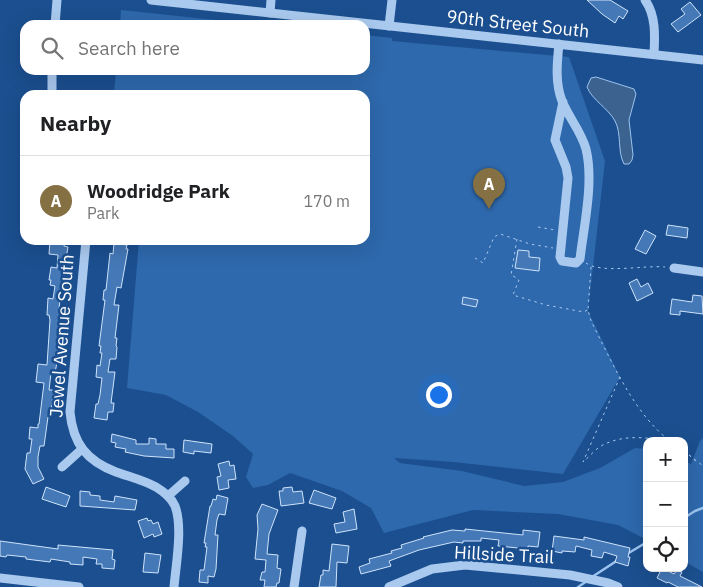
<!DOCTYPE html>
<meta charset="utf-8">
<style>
:root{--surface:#fff;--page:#f2f2f2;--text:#202124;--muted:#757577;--line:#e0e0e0;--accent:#847042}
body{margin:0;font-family:"IBM Plex Sans",sans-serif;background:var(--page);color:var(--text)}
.controls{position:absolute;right:15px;bottom:15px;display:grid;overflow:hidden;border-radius:10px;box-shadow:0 5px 20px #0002}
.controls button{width:45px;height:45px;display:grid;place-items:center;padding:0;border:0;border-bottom:1px solid var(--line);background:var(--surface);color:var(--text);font:25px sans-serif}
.you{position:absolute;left:438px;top:394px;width:18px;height:18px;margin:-12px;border:4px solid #fff;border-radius:50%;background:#1a73e8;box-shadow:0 0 0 8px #1a73e833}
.badge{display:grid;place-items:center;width:32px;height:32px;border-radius:50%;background:var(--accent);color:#fff;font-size:16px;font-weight:700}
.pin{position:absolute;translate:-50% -41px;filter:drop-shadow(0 1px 2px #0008)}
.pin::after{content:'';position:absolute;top:26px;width:18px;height:15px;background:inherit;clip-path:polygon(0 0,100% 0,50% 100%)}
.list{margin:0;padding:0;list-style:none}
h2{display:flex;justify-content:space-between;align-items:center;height:65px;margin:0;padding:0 20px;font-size:21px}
h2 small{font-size:16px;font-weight:400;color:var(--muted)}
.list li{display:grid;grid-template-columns:32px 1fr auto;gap:15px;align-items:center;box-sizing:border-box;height:90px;padding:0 20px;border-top:1px solid var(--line)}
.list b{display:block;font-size:19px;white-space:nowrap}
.list p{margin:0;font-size:16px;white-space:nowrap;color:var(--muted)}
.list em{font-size:16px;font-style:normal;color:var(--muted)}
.icon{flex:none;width:28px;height:28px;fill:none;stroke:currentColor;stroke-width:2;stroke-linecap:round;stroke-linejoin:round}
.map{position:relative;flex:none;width:703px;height:587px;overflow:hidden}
.search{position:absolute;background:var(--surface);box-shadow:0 5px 20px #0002;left:20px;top:20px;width:350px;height:55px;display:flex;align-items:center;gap:12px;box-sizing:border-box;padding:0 18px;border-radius:15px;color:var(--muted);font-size:19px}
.panel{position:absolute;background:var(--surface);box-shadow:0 5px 20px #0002;left:20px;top:90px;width:350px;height:155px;border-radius:15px}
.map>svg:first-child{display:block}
.green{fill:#2e69ad}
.water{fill:#3c6290;stroke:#9cc4f0}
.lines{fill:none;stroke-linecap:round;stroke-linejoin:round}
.stream{stroke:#9cc4f0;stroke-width:2.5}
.building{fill:#4478b7;stroke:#cfe3fa}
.path{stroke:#a9c9ee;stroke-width:1;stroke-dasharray:2.5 4;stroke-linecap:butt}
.minor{stroke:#a9c9ee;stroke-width:9}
.labels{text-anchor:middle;stroke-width:5;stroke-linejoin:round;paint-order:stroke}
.street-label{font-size:18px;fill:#fff;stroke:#1b4f8f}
</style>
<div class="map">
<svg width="703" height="587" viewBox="0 0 703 587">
<rect width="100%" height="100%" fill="#1b4f8f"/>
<g class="green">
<path d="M 121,10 L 264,25 L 120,25 Z"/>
<path d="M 365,35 L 392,38 L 392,41 L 569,57 L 605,161 L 588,311 L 620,377 L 563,474 L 454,462 L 394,458 L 400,463 L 462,471 L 524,486 L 563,482 L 600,468 L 635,448 L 647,449 L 647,540 L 618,525 L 558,514 L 473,510 L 384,533 L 371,508 L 342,491 L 290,473 L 268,485 L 253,488 L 246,477 L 253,454 L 233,436 L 198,412 L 166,395 L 127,388 L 139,240 L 365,240 L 365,95 L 114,95 L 116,70 L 365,70 Z"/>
<path d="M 703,438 L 703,572 L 684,561 L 684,461 L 691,464 L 700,441 Z"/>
</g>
<path class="water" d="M 596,77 L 634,89 L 636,94 L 629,120 L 633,155 L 632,160 L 629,164 L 624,164 C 617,151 622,134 615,121 C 608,108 592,100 587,87 L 591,78 Z"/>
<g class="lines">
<g class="stream">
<path d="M 684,518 L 695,511 L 703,508"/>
<path d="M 627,554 L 647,542"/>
<path d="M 592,577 L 618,560"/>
<path d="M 578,587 L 587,581"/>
</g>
</g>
<g class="building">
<path d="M 587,0 L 610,0 L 628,11 L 623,19 L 619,16 L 615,23 L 602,14 Z"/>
<path d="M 690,2 L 701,15 L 678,32 L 671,24 L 685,14 L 681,9 Z"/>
<path d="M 668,225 L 688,228 L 687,238 L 666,235 Z"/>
<path d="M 645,230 L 656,236 L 646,254 L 635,249 Z"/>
<path d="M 50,240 L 64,240 L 64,246 L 68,247 L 66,259 L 63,259 L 62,272 L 64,272 L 63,278 L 65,278 L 63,291 L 61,290 L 59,309 L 62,309 L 59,351 L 55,373 L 51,373 L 49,390 L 54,390 L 50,417 L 48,417 L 44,446 L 40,446 L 38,457 L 38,467 L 44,479 L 33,484 L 25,469 L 27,453 L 30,453 L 32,439 L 29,439 L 30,427 L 38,428 L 38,424 L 39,424 L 44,383 L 36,382 L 38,364 L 47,365 L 50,320 L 49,315 L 47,315 L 48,298 L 53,299 L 55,286 L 50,285 L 51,280 L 49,280 L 51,267 L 57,268 L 58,255 L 49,254 Z"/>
<path d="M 114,243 L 127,245 L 126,249 L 128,249 L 121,288 L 117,287 L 114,305 L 119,305 L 115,338 L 117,338 L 116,346 L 117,347 L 116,359 L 110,359 L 108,372 L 115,372 L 111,403 L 114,403 L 113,412 L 108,412 L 107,420 L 94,418 L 96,404 L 98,404 L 100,395 L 102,378 L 96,377 L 97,365 L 100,366 L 102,353 L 100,353 L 101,346 L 99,346 L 105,300 L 103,300 L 104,290 L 106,290 L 110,253 L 113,254 Z"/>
<path d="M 518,250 L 529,251 L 529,257 L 540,258 L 539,271 L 515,268 Z"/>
<path d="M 637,279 L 641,287 L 648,283 L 653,293 L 637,301 L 629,283 Z"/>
<path d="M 693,295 L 702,296 L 703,314 L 680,311 L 680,315 L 670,314 L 672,299 L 692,302 Z"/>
<path d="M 463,297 L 478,300 L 476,307 L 462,304 Z"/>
<path d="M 112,434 L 136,440 L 136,444 L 149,444 L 149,438 L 156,439 L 156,444 L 166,444 L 166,449 L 174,449 L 174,458 L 144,456 L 125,452 L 126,449 L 115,447 L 116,443 L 111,442 Z"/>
<path d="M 184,440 L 212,444 L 211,453 L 194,451 L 194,454 L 183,452 Z"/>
<path d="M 229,461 L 230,466 L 234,465 L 236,479 L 228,480 L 229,488 L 219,490 L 217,477 L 221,476 L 218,464 Z"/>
<path d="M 46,487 L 70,496 L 66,507 L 42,499 Z"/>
<path d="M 292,487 L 293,492 L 302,491 L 304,503 L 281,506 L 279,491 L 283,491 L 283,488 Z"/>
<path d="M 314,490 L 336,498 L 332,509 L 309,503 Z"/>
<path d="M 80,491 L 90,492 L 90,495 L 100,496 L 100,500 L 114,502 L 115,496 L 137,500 L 135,510 L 80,506 Z"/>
<path d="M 217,495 L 228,498 L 225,515 L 219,514 L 217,520 L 215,535 L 218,535 L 216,569 L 214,577 L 208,576 L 208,583 L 199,582 L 200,570 L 204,570 L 207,547 L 205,547 L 206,543 L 204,543 L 210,506 L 211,506 L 213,499 L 216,500 Z"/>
<path d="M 262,504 L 278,510 L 269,534 L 267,554 L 278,555 L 277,568 L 281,569 L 279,583 L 277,583 L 276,587 L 264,587 L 265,580 L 260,580 L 262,572 L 265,572 L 266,560 L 255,559 L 258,529 L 257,515 Z"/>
<path d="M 354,509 L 357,529 L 336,533 L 334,524 L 345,522 L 343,512 Z"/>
<path d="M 147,518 L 148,521 L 151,520 L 153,524 L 158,522 L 162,534 L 154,537 L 153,534 L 144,538 L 138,521 Z"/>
<path d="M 465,529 L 523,535 L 523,530 L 540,532 L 538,547 L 528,546 L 528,549 L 498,546 L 499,540 L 481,538 L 481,541 L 463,541 L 463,543 L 454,542 L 419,550 L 389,561 L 391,566 L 361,574 L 359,567 L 370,563 L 369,559 L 392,553 L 391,551 L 402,548 L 401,545 L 424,538 L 423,537 L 452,530 L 465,531 Z"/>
<path d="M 554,536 L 584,540 L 584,537 L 630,548 L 628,557 L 630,557 L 628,566 L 615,562 L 617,556 L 604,552 L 602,558 L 591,556 L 592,550 L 576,546 L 575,552 L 562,551 L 562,553 L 552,551 Z"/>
<path d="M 0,541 L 58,549 L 58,545 L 113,550 L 112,559 L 115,560 L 114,569 L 102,568 L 102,564 L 96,564 L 97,559 L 83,557 L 83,565 L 70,564 L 70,562 L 51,559 L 50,562 L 26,559 L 26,557 L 7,555 L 6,557 L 0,556 Z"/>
<path d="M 332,544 L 349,546 L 347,563 L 337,562 L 336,587 L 319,587 L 321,575 L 323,575 L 323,570 L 329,571 Z"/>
<path d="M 145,553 L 161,555 L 158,573 L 143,572 Z"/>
<path d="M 662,568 L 674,574 L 677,570 L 682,572 L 680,576 L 702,587 L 678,587 L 668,582 L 667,583 L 657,578 Z"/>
</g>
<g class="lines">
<g class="path">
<path d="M 538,227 L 555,230"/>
<path d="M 517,239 L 511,275 L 517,278 L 519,280 L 513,295 L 546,305 L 584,312 L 587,310"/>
<path d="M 475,258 L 483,263 L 494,237 L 500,234 L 530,244 L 553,248"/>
<path d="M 586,263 C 601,274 645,265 665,267"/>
<path d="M 591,267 L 588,310 L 591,321 C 611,360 634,414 670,441"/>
<path d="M 620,377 L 583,462 C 590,456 597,447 605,444 C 624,435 646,437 665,441"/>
<path d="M 684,451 L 703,466"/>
<path d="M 689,455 L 697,462"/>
</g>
<g class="minor">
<path d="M 151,0 L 703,60"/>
<path d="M 645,0 C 656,15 655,36 654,54"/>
<path d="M 270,13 L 271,0"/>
<path d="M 55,25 L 57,0"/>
<path d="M 389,26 L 392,0"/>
<path d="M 559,44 C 557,63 555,83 562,101 C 569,118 581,131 586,149 C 594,182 584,225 580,259 L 576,263 L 562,261 L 560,257 L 568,178 L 566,167 L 555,140 L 563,102"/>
<path d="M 52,95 L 52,70"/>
<path d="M 86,240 L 70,412 C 73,444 87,461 116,472 C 130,477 143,480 156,487 C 164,492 171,497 175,506 C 183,527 176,564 174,587"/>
<path d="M 674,268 L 703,272"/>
<path d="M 62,467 L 82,449"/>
<path d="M 168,496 L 185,481"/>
<path d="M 0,578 L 79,587"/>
<path d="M 294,587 L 302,531"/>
<path d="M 389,587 L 432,569 L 465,565 L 570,575 L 608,583 L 618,587"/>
</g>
</g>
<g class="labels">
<g class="street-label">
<text transform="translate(518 24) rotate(6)" y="6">90th Street South</text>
<text transform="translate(62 336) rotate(-86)" y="6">Jewel Avenue South</text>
<text transform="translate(504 555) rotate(3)" y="6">Hillside Trail</text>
</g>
</g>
</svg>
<div class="controls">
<button>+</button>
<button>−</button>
<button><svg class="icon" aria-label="locate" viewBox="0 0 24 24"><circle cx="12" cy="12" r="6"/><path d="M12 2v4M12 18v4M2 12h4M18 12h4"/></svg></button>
</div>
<div class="you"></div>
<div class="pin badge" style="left:489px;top:209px">A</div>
<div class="search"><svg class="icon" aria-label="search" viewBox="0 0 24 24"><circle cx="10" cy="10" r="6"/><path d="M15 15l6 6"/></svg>Search here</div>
<section class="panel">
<h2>Nearby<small></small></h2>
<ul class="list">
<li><span class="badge">A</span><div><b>Woodridge Park</b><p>Park</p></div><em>170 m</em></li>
</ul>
</section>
</div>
